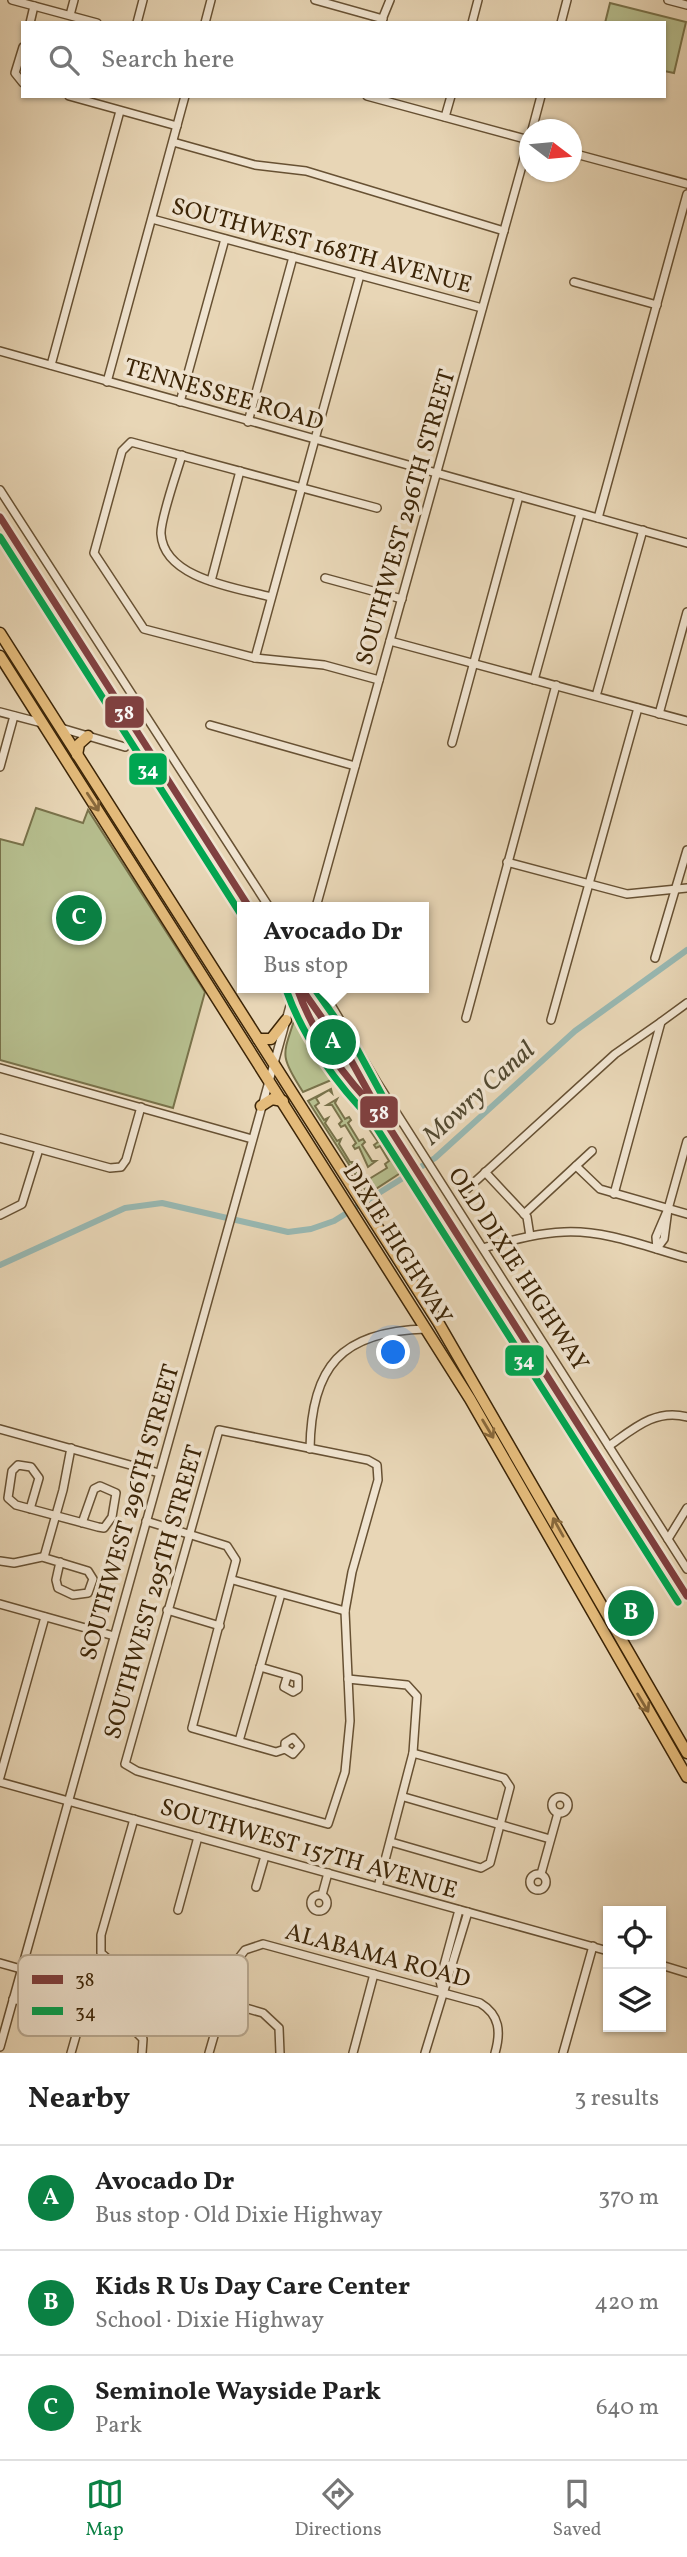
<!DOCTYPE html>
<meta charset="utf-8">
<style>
:root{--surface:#fff;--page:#f6f6f6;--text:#222;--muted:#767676;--line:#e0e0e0;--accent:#0b8043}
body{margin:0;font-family:Vollkorn,serif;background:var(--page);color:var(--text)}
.controls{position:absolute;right:21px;bottom:21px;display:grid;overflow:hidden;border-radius:0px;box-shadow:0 2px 5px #0004}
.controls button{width:63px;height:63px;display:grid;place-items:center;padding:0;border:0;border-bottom:2px solid var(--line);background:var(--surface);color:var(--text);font:35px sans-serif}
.compass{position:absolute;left:519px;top:119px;width:63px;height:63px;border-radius:50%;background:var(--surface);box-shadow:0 2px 5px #0004;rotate:106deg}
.you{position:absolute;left:394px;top:1353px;width:24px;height:24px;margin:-18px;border:5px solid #fff;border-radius:50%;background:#1a73e8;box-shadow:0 0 0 10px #1a73e833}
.badge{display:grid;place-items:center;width:46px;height:46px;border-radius:50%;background:var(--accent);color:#fff;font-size:23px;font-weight:700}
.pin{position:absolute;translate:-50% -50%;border:4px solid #fff;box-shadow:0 2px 7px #0006}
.popup{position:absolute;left:237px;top:902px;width:192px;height:91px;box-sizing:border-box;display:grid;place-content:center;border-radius:0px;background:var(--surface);filter:drop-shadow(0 2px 5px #0005);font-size:23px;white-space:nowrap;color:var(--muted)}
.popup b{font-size:26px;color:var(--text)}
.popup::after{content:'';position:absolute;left:50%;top:100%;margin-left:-14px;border:14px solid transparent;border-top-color:var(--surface)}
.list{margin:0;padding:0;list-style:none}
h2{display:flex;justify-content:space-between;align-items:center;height:91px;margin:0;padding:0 28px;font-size:30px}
h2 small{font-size:23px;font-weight:400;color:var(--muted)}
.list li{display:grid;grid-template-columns:46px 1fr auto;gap:21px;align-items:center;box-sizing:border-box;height:105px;padding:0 28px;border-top:2px solid var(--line)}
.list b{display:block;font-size:26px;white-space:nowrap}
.list p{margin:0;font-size:23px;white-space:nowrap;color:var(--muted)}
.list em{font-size:23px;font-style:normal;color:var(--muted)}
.icon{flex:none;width:38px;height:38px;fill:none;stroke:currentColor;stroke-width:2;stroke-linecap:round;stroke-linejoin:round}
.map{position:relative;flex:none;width:687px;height:2053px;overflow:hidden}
.search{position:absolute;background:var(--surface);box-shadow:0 2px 5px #0004;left:21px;right:21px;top:21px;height:77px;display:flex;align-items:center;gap:18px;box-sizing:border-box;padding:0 24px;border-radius:0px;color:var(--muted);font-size:26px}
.sheet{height:406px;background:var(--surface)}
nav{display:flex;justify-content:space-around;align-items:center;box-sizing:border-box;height:98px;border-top:2px solid var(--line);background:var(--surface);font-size:19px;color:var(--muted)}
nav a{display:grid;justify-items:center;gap:4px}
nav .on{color:var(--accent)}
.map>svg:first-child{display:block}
.green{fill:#b6be8e;stroke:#79724a;stroke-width:2}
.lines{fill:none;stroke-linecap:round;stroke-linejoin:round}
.canal{stroke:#98b8b2;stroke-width:6}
.minor-casing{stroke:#675133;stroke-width:10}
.highway-casing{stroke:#3c2507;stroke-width:13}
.minor{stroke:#f0e4d0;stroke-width:7}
.highway{stroke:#e4bb7b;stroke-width:10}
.bus-1-casing{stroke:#f0e4d0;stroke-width:12}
.bus-2-casing{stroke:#f0e4d0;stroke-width:12}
.bus-1{stroke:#804040;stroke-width:7}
.bus-2{stroke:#00a651;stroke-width:7}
.oneway{stroke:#88683b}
.labels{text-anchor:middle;stroke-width:7;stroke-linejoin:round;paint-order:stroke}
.street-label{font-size:24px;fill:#3c2507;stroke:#f0e4d0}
.water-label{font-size:26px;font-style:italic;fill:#534a32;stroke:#f0e4d0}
.key{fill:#f0e4d0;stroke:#baab94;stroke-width:2}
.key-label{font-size:19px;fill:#3c2507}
.line-badge{stroke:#f0e4d0;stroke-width:2.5}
.badge-label{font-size:19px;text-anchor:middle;font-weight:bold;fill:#fff}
</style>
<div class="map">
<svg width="687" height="2053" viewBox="0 0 687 2053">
<rect width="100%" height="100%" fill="#e8d6b6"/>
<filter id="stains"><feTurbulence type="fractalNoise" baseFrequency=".00286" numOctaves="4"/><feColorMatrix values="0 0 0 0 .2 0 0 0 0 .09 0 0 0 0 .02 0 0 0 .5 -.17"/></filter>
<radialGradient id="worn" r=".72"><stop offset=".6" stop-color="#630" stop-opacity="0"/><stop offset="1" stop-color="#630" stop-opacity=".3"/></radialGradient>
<g class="green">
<path d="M 610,3 L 686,22 L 674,73 L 664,71 L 664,23 L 605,23 Z"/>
<path d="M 36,808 L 83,823 L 88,810 L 205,992 L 173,1108 L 0,1060 L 0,839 L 23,845 Z"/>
<path d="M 297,1011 L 346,1084 L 338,1088 L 336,1078 L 303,1092 C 277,1052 284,1055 297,1011 Z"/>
<path d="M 347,1085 L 405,1170 L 368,1194 L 308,1101 L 331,1089 L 332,1093 L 329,1090 L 316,1098 L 319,1103 L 315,1106 L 324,1120 L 328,1118 L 325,1123 L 337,1141 L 341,1139 L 339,1144 L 350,1162 L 355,1162 L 352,1164 L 361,1178 L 366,1176 L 369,1179 L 387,1168 L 385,1164 L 389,1161 L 380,1146 L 376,1148 L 374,1145 L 378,1142 L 367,1126 L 363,1128 L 361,1125 L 365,1122 L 344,1087 Z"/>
<path d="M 337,1099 L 335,1103 L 345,1119 L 349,1117 L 351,1120 L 348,1123 L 359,1141 L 363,1139 L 365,1142 L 362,1145 L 372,1161 L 376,1161 L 368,1167 L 359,1147 L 355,1149 L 353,1146 L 356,1143 L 345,1125 L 341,1127 L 339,1124 L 342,1121 L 332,1105 L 327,1105 Z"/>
</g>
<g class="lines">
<path class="canal" d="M 0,1265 L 125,1208 L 162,1203 L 288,1232 L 311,1229 L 334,1221 L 435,1158 L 575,1031 L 687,950"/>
<g class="minor-casing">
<g id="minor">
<path d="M 12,0 L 97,23"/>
<path d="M 315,0 L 383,19"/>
<path d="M 668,0 L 687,5"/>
<path d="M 70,15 L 74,0"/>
<path d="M 381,22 L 390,0"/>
<path d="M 30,23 L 34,6"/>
<path d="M 137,23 L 143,0"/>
<path d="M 205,23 L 211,0"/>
<path d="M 472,23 L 478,0"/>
<path d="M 561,23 L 567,0"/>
<path d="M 23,47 L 15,73 L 23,83"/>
<path d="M 69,96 L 177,126"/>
<path d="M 367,96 L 529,140"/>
<path d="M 445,117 L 451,96"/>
<path d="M 532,130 L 541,96"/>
<path d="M 173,142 L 255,165 L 306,171 L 504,231"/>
<path d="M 572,153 L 687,184"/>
<path d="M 152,219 L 482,308"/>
<path d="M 574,282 L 657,305"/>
<path d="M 0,351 L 687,543"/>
<path d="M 51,365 L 120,111"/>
<path d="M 107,382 L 185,96"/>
<path d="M 180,402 L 225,239"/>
<path d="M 248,422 L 293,257"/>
<path d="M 182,455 C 177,472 160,520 161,534 C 164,579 237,588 271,597"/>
<path d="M 0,490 L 269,907"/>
<path d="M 377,508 L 131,442 L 122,451 L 94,553 L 144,629 L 255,658 L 324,665 L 379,680"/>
<path d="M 598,518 L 687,194"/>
<path d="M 325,578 L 402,599"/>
<path d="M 211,581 L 240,471"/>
<path d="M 390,641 L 687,721"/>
<path d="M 255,658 L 360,275"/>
<path d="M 534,680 L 580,514"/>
<path d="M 596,696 L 643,530"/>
<path d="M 0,712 L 42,723"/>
<path d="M 659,714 L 687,612"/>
<path d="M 210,725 L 355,766"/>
<path d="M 61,728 L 125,747"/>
<path d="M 452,743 L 519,496"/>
<path d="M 0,767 L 14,716"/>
<path d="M 507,862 L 627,894 L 687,888"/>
<path d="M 316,907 L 530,137"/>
<path d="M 655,958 L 687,850"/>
<path d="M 321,988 L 378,1084 L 687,1569"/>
<path d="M 466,1018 L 556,685"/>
<path d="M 551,1020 L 638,708"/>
<path d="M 0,1068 L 252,1139"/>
<path d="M 0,1138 L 110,1168 L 121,1167 L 126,1160 L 141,1107"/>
<path d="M 576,1166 L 600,1189 L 687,1214"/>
<path d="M 485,1172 L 527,1217 L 530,1236"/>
<path d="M 467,1189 L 615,1054 L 661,1022"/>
<path d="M 614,1194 L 661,1022 L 687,1003"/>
<path d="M 524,1214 L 592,1151"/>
<path d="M 0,1215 L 22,1204 L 39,1149"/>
<path d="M 658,1247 L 664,1239 L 668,1209"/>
<path d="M 483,1248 C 510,1241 536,1233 564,1232 C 606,1230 647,1247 687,1258"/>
<path d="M 657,1249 L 656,1237 L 668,1209 L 687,1141"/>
<path d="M 0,1429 L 159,1473"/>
<path d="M 219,1430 L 368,1460 L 377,1465 L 378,1480 L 352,1572 L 345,1611 L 350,1721 L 345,1772 L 328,1824 L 137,1771 L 125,1764 Z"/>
<path d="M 609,1446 C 633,1429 656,1408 687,1417"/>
<path d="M 310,1449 C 311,1367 341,1331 426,1329"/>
<path d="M 30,1509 L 39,1478 L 31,1467 L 18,1465 L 12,1471 L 8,1498 L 16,1505 L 98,1527 L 104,1528 L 112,1517 L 116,1493 L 100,1486 L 94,1489 L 82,1523"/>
<path d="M 146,1521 L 227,1546 L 236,1560 L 192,1728 L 276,1752 L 285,1749 L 293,1754 L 300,1746 L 293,1738 L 285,1743 L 285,1749"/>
<path d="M 668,1539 L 687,1508"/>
<path d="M 44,1557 L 63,1490 L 71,1448"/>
<path d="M 0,1561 L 14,1563 L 42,1557 L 88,1571 L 93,1579 L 88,1593 L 73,1595 L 58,1588 L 56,1580 L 60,1562"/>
<path d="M 233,1580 L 345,1611"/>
<path d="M 0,1604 L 114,1636"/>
<path d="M 167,1610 L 220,1626"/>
<path d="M 260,1667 L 298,1678 L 298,1689 L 293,1692 L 284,1687 L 287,1677"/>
<path d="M 348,1679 L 407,1685 L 417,1696 L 413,1753 L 378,1887"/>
<path d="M 239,1741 L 281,1594"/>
<path d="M 0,1777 L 45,1617"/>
<path d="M 0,1782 L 608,1951"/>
<path d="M 404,1797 L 550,1839"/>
<circle cx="560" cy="1805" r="8"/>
<path d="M 134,1819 L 101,1935 L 101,1953 L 108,1959 L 167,1976 L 193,1993 L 263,2013 L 279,2028 L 280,2053"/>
<path d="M 391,1842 L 481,1868 L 490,1863 L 510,1787 L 504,1778 L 413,1753"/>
<path d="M 541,1874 L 558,1813"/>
<circle cx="538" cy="1882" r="8"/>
<path d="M 256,1887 L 265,1856"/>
<path d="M 322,1895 L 328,1873"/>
<circle cx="319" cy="1903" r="8"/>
<path d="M 178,1910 L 198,1837"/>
<path d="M 0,1963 L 21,1969"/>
<path d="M 661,1965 L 687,1973"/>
<path d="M 442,1991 L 440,1980 L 459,1910"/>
<path d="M 13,1999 L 136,2032 L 143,2039 L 142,2053"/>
<path d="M 0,2047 L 295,988"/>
<path d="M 71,2053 L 81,2018"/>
<path d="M 209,2053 L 235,1963 L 245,1950 L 263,1944 L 480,2003 C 500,2015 501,2032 495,2053"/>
<path d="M 353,2053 L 374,1974"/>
<path d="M 425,2053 L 468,1912"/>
<path d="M 563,2053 L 593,1946"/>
</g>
</g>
<g class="highway-casing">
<g id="highway">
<path d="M 0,633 L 438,1322 L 687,1753"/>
<path d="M 0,656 L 470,1399 L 687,1777"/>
<path d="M 77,755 L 79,744 L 88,736"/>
<path d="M 258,1039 L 271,1039 L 286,1020"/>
<path d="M 261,1106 L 272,1099 L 283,1101"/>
</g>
</g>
<use href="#minor" class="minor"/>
<use href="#highway" class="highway"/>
<g class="bus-1-casing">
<g id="bus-1">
<path d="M 0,517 L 249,907"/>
<path d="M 297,988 C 313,1034 345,1079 380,1113 L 348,1055 L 301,988"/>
<path d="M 380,1113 L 687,1596"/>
</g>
</g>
<g class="bus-2-casing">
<g id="bus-2">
<path d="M 0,537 L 240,913"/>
<path d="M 287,992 C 304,1039 337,1085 373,1121 L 385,1122 L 390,1116 L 389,1108 L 357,1049 L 314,988"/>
<path d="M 371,1119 L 678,1602"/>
</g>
</g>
<use href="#bus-1" class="bus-1"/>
<use href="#bus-2" class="bus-2"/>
</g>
<defs><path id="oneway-shaft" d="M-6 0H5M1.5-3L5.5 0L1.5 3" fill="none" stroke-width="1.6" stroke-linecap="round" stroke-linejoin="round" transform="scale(1.75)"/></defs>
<g class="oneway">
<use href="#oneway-shaft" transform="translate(93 802) rotate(57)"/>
<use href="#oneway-shaft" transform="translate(488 1429) rotate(59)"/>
<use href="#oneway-shaft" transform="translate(558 1527) rotate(-119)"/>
<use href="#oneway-shaft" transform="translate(643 1703) rotate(59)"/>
</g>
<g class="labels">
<g class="street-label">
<text transform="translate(322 245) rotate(15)" y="8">SOUTHWEST 168TH AVENUE</text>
<text transform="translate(224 394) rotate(16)" y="8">TENNESSEE ROAD</text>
<text transform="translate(405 517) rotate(-74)" y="8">SOUTHWEST 296TH STREET</text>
<text transform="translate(398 1244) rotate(58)" y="8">DIXIE HIGHWAY</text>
<text transform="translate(519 1269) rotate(57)" y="8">OLD DIXIE HIGHWAY</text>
<text transform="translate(129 1512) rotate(-74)" y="8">SOUTHWEST 296TH STREET</text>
<text transform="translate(153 1592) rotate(-74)" y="8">SOUTHWEST 295TH STREET</text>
<text transform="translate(309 1848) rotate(16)" y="8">SOUTHWEST 157TH AVENUE</text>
<text transform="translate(378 1955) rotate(15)" y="8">ALABAMA ROAD</text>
</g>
<g class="water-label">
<text transform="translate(478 1092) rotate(-42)" y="9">Mowry Canal</text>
</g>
</g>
<rect x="18" y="1955" width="230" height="81" rx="10" class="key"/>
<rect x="32" y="1975" width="31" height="9" fill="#804040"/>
<rect x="32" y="2007" width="31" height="8" fill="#00a651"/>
<g class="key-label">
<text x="75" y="1986">38</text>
<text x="75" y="2018">34</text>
</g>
<g class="line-badge">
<rect x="104" y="695" width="41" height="34" rx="7" fill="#804040"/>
<rect x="128" y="752" width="40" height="34" rx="7" fill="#00a651"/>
<rect x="359" y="1095" width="40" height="34" rx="7" fill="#804040"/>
<rect x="504" y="1344" width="41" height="33" rx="7" fill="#00a651"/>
</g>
<g class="badge-label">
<text x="124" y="719">38</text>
<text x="148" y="776">34</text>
<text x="379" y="1119">38</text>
<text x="524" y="1367">34</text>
</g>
<rect width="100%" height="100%" filter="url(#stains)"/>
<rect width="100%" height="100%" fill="url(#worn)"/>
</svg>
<div class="controls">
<button><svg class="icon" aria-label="locate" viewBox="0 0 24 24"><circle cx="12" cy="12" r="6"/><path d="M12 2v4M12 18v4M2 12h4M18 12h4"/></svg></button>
<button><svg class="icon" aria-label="layers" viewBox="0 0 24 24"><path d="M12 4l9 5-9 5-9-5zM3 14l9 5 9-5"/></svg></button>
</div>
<svg class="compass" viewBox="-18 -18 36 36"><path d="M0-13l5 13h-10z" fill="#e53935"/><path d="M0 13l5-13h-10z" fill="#767676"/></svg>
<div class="you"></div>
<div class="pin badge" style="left:333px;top:1042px">A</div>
<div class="popup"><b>Avocado Dr</b>Bus stop</div>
<div class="pin badge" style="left:631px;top:1613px">B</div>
<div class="pin badge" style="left:79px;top:918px">C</div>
<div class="search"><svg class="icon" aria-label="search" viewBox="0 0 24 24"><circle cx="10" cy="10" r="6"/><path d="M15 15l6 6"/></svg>Search here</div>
</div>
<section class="sheet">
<h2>Nearby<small>3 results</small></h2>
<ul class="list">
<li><span class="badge">A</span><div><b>Avocado Dr</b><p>Bus stop · Old Dixie Highway</p></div><em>370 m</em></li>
<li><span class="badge">B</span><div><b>Kids R Us Day Care Center</b><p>School · Dixie Highway</p></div><em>420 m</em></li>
<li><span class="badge">C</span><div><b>Seminole Wayside Park</b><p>Park</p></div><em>640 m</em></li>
</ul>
</section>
<nav>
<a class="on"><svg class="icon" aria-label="map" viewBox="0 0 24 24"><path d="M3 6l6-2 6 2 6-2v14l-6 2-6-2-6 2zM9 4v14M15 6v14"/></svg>Map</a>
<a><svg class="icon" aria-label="directions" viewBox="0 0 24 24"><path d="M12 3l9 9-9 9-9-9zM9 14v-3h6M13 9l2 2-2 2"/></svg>Directions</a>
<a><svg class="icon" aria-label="saved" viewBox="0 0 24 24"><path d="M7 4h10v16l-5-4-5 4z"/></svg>Saved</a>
</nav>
